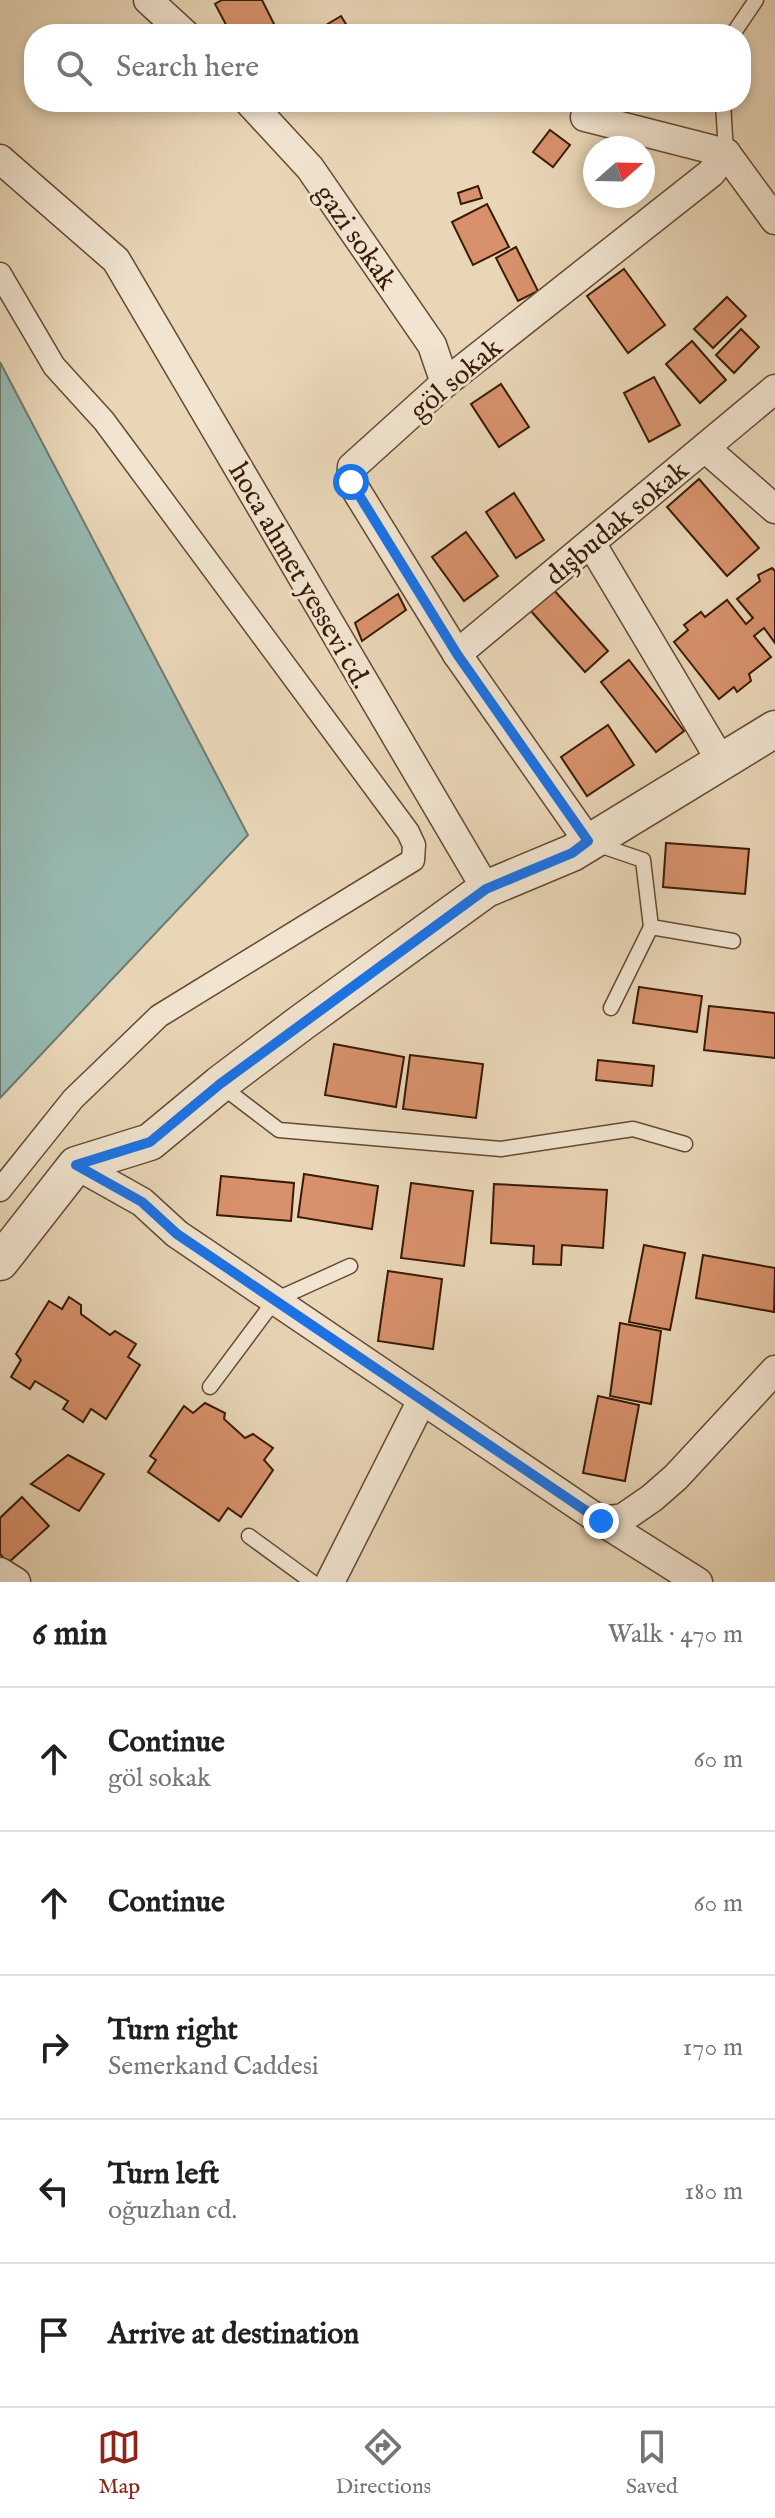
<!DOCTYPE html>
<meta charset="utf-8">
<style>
:root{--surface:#fff;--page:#f6f6f6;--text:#202124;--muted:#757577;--line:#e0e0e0;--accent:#8f2418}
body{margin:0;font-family:"IM FELL English",serif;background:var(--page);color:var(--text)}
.compass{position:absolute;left:583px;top:136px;width:72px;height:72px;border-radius:50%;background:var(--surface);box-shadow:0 4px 12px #0003;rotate:70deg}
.stop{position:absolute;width:24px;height:24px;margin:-18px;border:6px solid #1a73e8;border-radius:50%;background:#fff}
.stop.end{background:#1a73e8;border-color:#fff;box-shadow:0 2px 8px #0008}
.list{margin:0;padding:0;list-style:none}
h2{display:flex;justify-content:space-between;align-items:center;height:104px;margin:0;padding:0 32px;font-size:34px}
h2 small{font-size:26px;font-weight:400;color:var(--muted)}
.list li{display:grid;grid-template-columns:52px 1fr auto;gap:24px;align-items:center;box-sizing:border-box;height:144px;padding:0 32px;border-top:2px solid var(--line)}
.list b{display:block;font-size:30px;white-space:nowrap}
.list p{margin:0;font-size:26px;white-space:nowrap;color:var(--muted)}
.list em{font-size:26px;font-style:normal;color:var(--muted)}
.icon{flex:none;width:44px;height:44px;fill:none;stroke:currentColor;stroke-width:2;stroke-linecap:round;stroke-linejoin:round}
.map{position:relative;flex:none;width:775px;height:1582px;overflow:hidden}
.search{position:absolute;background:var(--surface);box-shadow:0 4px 12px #0003;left:24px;right:24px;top:24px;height:88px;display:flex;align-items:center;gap:20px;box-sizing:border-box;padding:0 28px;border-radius:32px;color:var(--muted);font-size:30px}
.sheet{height:824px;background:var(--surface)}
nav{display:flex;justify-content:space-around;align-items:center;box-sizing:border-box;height:112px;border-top:2px solid var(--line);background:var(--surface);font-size:22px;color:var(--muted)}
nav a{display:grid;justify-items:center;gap:4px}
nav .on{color:var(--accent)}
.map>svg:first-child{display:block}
.water{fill:#97b9b2;stroke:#717a6c;stroke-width:2}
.building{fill:#d8916c;stroke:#381b04;stroke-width:2}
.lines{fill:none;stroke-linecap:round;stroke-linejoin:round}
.service-casing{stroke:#644a31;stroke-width:17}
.pedestrian-casing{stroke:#644a31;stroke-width:25}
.minor-casing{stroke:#644a31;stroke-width:31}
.tertiary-casing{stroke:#644a31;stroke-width:39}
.service{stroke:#f1e4d0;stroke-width:14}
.pedestrian{stroke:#f1e4d0;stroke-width:22}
.minor{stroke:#f1e4d0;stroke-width:28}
.tertiary{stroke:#f1e4d0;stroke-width:36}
.route{stroke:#1a73e8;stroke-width:10}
.labels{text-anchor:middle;stroke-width:6;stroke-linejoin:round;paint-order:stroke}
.street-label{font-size:28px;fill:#381b04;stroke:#f1e4d0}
</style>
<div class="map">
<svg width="775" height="1582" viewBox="0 0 775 1582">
<rect width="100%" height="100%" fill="#e9d6b7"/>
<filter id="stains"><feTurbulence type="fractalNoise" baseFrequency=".0025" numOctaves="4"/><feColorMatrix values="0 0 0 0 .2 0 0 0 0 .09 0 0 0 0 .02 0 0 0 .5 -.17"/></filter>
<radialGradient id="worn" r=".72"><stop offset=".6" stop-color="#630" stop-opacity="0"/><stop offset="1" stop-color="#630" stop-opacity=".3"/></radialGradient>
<path class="water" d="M 0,362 L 248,835 L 0,1098 Z"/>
<g class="building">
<path d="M 222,0 L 262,0 L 279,34 L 231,34 L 215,4 Z"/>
<path d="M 341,16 L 352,34 L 311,34 Z"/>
<path d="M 550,130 L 570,145 L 553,167 L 533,152 Z"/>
<path d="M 478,186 L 482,198 L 461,204 L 458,193 Z"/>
<path d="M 487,204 L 509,247 L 473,265 L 452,222 Z"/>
<path d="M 516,247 L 538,291 L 518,301 L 496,258 Z"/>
<path d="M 624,269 L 665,325 L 628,353 L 587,296 Z"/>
<path d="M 727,297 L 746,316 L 713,348 L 694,329 Z"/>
<path d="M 741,329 L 759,347 L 734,373 L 716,355 Z"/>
<path d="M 692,341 L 726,380 L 700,403 L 666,364 Z"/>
<path d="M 654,377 L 680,425 L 649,442 L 624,393 Z"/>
<path d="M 501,384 L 529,427 L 499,447 L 471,404 Z"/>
<path d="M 699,479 L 759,548 L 727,576 L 667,507 Z"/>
<path d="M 514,493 L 544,540 L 516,558 L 486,512 Z"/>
<path d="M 466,532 L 498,576 L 464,601 L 432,557 Z"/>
<path d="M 772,568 L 775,571 L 775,643 L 764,628 L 754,636 L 771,657 L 749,674 L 751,681 L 737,692 L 734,687 L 719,699 L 674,642 L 688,630 L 684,625 L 701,612 L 705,617 L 727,600 L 746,624 L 753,618 L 737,599 L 760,581 L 758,575 Z"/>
<path d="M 553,589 L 608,651 L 585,672 L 530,610 Z"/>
<path d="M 398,594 L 406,610 L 362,641 L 355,623 Z"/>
<path d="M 629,660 L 684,731 L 656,752 L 601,682 Z"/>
<path d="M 608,725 L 634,765 L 587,796 L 561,757 Z"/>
<path d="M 666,843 L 749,849 L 745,894 L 663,887 Z"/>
<path d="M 639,987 L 702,996 L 697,1032 L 633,1023 Z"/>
<path d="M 709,1006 L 775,1013 L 775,1058 L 704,1050 Z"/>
<path d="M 334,1044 L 404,1057 L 396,1107 L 325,1095 Z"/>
<path d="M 410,1055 L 483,1064 L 476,1118 L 403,1109 Z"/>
<path d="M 598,1060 L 654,1066 L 652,1086 L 596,1080 Z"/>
<path d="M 304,1174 L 378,1186 L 372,1229 L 298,1217 Z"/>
<path d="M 221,1176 L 294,1183 L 291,1221 L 217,1215 Z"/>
<path d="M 411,1183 L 473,1191 L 464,1266 L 401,1258 Z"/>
<path d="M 494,1184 L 607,1190 L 603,1248 L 562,1245 L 561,1265 L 533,1264 L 534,1246 L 491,1243 Z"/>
<path d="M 644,1245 L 685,1253 L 670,1330 L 629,1322 Z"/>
<path d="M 703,1255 L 775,1268 L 774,1312 L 696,1298 Z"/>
<path d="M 388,1271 L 442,1279 L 433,1349 L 378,1341 Z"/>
<path d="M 69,1297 L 81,1305 L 81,1314 L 110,1335 L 115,1331 L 136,1344 L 128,1357 L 140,1365 L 106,1419 L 91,1409 L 83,1422 L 63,1409 L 68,1401 L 35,1381 L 30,1389 L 11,1377 L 21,1360 L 16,1354 L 49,1301 L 62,1309 Z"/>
<path d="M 620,1323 L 661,1331 L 651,1404 L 610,1396 Z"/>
<path d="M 598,1396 L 639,1405 L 625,1481 L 583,1473 Z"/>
<path d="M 205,1403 L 225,1413 L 224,1419 L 245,1438 L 253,1434 L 273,1448 L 264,1460 L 273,1470 L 241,1517 L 228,1508 L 219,1521 L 148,1472 L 156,1460 L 150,1456 L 184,1406 L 193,1413 Z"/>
<path d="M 68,1455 L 104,1474 L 79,1511 L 31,1484 Z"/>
<path d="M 22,1497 L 49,1526 L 8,1563 L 0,1554 L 0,1518 Z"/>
</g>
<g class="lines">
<g class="service-casing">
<g id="service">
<path d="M 733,34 L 756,0"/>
<path d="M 723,102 L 726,153"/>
<path d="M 596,844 L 643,860 L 651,927 L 733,941"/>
<path d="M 611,1008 L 651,927"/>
<path d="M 220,1085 L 279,1130 L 501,1149 L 633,1129 L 685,1144"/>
<path d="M 210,1387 L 275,1300 L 350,1266"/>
<path d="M 249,1536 L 312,1582"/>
</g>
</g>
<g class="pedestrian-casing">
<path id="pedestrian" d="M 0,274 L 54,366 L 104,421 L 408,832 L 414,845 L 413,860 L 159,1016 L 73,1099 L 0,1190"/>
</g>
<g class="minor-casing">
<g id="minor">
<path d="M 148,0 L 185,34"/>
<path d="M 249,102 L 310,168 L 432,345 L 445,383"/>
<path d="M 585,117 L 726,153"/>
<path d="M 726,153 L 775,220"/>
<path d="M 0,159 L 116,260 L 486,889"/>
<path d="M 705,448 L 775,509"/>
<path d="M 591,543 L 721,761"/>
<path d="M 457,654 L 775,389"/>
<path d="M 588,841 L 457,654 L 351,482 L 352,467 L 445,383 L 711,173 L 726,153"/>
<path d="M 76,1165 L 142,1202 L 177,1234 L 601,1521 L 623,1518 L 652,1498 L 676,1477 L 775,1370"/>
<path d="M 601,1521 L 698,1582"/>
<path d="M 0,1572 L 16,1582"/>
<path d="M 330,1582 L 422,1400"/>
</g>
</g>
<g class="tertiary-casing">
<path id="tertiary" d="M 0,1262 L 76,1165 L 150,1142 L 220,1084 L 301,1023 L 486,889 L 572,853 L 775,729"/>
</g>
<use href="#service" class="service"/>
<use href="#pedestrian" class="pedestrian"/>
<use href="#minor" class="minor"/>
<use href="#tertiary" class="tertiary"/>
</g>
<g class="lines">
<path class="route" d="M 351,482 L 457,654 L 588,841 L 572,853 L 486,889 L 220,1084 L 150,1142 L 76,1165 L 142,1202 L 177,1234 L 601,1521"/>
</g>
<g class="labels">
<g class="street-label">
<text transform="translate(357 236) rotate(55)" y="10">gazi sokak</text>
<text transform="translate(455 378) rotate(-40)" y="10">göl sokak</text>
<text transform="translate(616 522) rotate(-40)" y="10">dışbudak sokak</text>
<text transform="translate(301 575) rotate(60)" y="10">hoca ahmet yessevi cd.</text>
</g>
</g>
<rect width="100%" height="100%" filter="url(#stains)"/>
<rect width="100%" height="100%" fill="url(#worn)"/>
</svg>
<svg class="compass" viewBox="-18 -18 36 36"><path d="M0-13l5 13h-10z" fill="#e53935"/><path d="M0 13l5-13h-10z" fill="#757577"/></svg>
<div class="stop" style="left:351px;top:482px"></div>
<div class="stop end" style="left:601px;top:1521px"></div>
<div class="search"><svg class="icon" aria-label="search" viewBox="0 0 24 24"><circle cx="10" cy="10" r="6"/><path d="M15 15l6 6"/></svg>Search here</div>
</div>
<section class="sheet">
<h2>6 min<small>Walk · 470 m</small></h2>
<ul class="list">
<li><svg class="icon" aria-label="ahead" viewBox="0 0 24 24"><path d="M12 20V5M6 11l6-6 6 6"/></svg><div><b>Continue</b><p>göl sokak</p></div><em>60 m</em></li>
<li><svg class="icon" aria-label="ahead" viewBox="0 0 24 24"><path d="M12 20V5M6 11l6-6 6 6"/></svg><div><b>Continue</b></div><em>60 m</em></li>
<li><svg class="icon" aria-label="right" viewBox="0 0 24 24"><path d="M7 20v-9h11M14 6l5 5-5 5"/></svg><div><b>Turn right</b><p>Semerkand Caddesi</p></div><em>170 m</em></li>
<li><svg class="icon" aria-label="left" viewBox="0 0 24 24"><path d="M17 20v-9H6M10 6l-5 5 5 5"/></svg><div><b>Turn left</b><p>oğuzhan cd.</p></div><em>180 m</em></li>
<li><svg class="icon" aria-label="arrive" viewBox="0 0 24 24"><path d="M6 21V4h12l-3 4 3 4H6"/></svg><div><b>Arrive at destination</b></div></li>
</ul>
</section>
<nav>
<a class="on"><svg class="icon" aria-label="map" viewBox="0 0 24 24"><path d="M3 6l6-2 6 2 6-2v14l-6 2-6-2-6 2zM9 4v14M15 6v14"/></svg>Map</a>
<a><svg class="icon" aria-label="directions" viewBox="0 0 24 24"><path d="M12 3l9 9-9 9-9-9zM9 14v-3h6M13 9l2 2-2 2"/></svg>Directions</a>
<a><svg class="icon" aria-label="saved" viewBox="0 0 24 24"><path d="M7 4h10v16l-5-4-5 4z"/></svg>Saved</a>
</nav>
